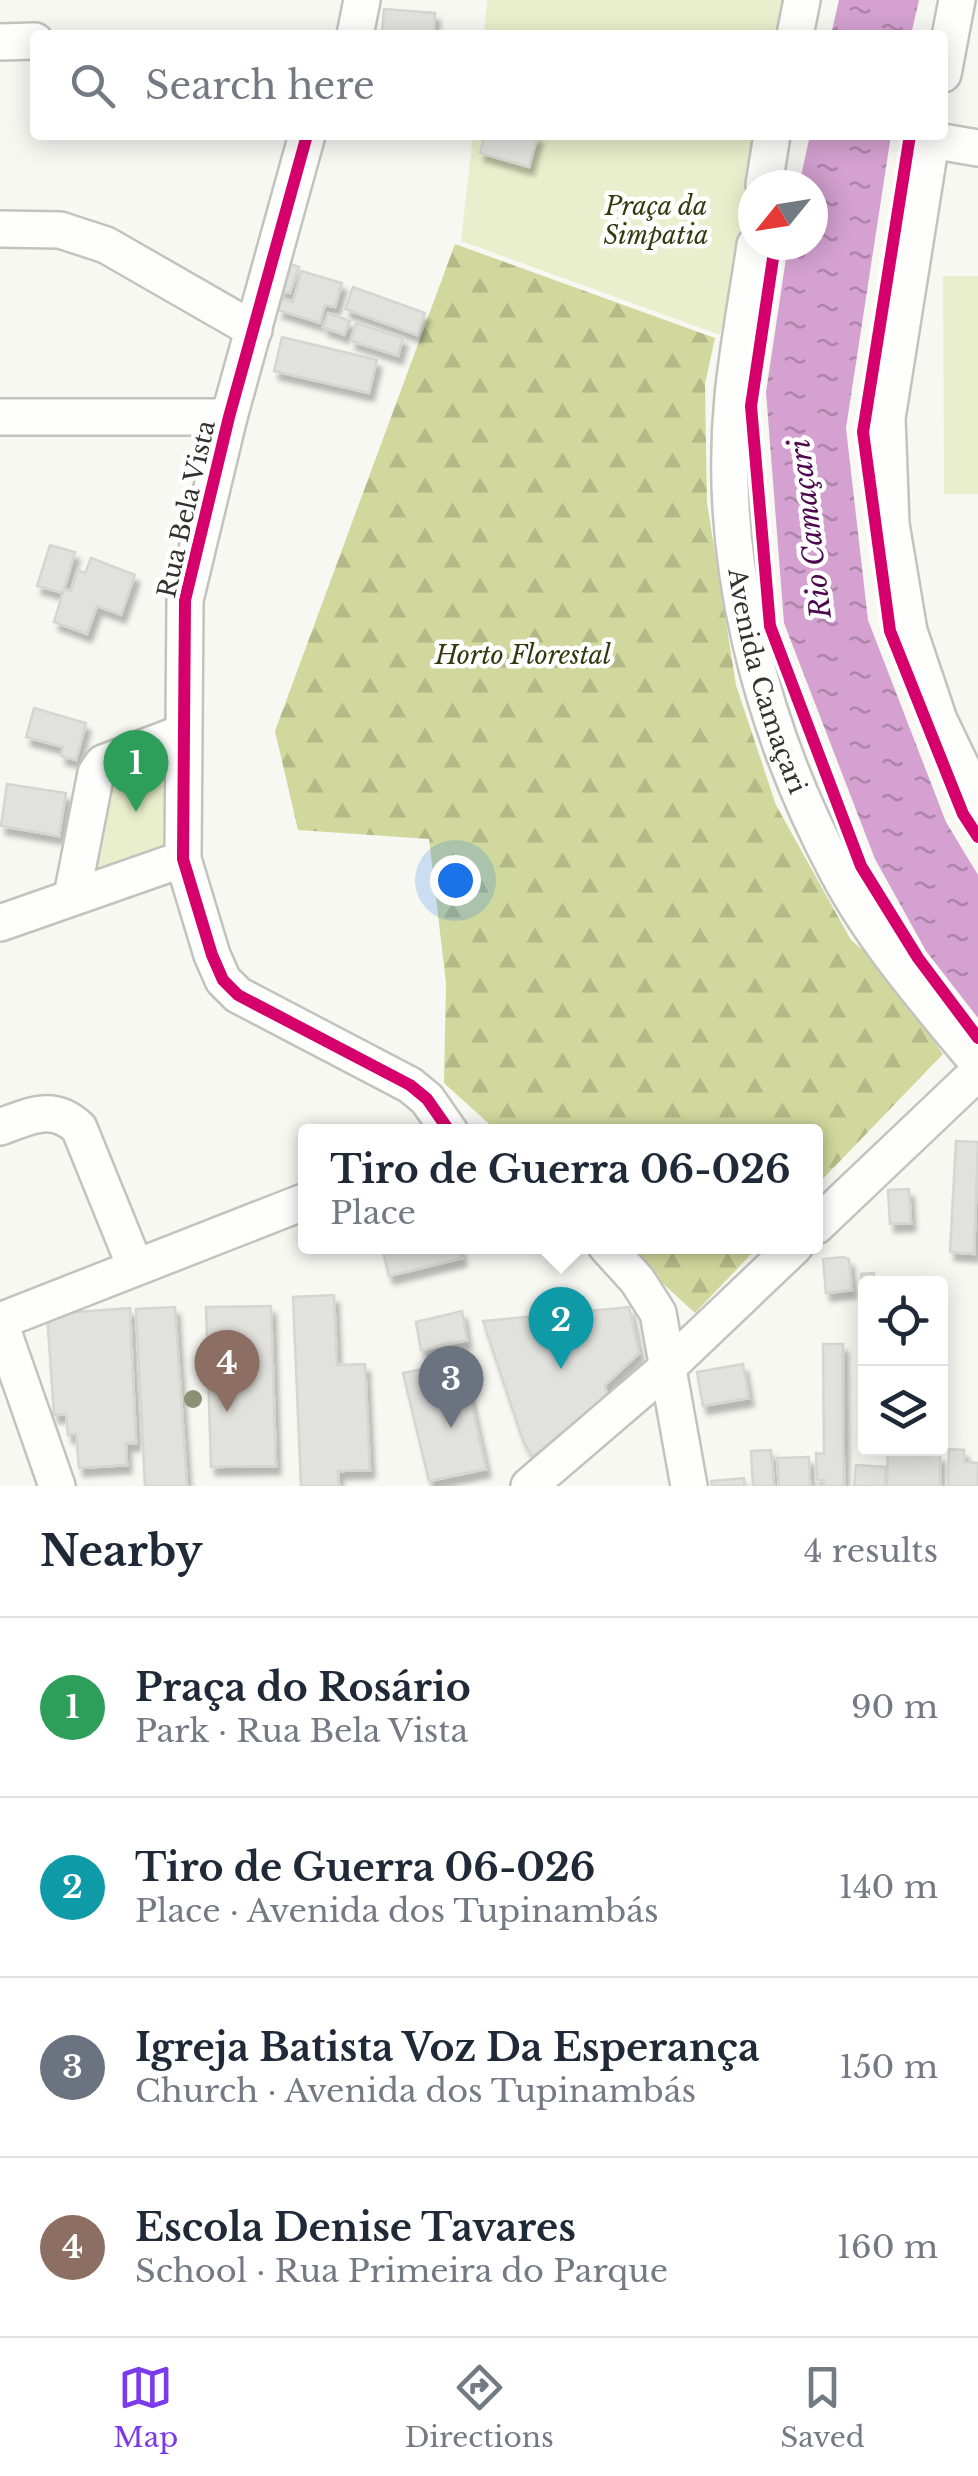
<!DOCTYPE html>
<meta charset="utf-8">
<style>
:root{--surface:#fff;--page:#f6f6f7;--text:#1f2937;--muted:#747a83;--line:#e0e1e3;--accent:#7c3aed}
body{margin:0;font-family:"Libre Baskerville",serif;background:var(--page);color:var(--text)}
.controls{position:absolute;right:30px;bottom:30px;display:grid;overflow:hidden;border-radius:10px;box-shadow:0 5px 25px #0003}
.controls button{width:90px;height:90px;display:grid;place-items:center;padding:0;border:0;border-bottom:2px solid var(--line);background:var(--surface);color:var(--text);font:50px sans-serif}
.compass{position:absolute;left:738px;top:170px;width:90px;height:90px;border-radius:50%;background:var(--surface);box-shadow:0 5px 25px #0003;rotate:240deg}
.you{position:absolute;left:455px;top:880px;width:35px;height:35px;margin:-25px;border:8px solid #fff;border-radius:50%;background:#1a73e8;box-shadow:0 0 0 15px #1a73e833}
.badge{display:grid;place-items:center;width:65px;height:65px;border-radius:50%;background:var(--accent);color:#fff;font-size:32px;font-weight:700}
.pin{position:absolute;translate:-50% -82px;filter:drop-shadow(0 2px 5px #0008)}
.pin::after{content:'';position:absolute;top:52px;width:35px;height:30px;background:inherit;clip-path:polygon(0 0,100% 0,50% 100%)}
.popup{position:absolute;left:298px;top:1124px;width:525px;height:130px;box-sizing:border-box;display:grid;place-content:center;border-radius:10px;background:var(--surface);filter:drop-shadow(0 2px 8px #0005);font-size:32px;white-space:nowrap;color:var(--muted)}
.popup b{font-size:38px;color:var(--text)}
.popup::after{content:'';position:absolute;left:50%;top:100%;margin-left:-20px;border:20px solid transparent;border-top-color:var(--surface)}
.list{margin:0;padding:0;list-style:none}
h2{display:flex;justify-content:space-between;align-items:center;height:130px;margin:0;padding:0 40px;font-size:42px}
h2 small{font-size:32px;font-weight:400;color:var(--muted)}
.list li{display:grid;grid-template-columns:65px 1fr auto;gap:30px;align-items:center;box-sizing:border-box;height:180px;padding:0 40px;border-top:2px solid var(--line)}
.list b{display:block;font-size:38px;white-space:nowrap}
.list p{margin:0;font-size:32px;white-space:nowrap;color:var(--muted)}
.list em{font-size:32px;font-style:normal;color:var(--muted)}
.icon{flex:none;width:55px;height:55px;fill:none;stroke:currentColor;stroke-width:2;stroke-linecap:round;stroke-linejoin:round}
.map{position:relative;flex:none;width:978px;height:1486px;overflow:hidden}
.search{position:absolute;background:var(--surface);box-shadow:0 5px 25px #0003;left:30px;right:30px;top:30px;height:110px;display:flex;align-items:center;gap:25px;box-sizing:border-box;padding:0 35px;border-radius:10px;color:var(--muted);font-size:38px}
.sheet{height:850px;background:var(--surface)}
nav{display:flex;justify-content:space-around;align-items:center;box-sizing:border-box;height:140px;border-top:2px solid var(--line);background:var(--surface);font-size:28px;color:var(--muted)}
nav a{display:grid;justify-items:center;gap:5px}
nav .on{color:var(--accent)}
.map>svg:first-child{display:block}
.forest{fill:url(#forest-firs)}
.green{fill:#e9efcc}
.water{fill:url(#water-ripples)}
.building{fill:#e1e1dd;stroke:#d5d5d1;stroke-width:2.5;filter:url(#shadow)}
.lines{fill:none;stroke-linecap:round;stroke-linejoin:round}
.minor-casing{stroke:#c2c3be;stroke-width:40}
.minor{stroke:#fefefd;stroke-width:35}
.cycleway-casing{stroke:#fff;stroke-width:19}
.cycleway{stroke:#d6006c;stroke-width:12}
.tree{fill:#8c9075}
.labels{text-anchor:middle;stroke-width:9;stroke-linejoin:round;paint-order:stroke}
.park-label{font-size:25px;font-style:italic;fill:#343a0e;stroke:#fff}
.street-label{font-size:25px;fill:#32332f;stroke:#fff}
.water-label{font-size:28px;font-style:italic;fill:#4d084d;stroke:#fff}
</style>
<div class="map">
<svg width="978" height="1486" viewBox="0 0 978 1486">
<defs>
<pattern id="forest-firs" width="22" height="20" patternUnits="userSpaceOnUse" patternTransform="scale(2.5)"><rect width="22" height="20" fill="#d0d89d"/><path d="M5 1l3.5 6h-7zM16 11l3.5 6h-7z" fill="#b3ba88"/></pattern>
<pattern id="water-ripples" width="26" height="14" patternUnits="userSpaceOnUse" patternTransform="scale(2.5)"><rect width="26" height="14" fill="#d4a1d1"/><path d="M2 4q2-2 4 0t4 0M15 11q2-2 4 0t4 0" fill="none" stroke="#ad84aa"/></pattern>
<filter id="shadow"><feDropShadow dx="4.5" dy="8" stdDeviation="2.5" flood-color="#0004"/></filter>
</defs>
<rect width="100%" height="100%" fill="#f8f8f3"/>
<g class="forest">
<path d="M 455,244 L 715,338 L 705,384 L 707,503 L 736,685 L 776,805 L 851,940 L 883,967 L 943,1054 L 816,1186 L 816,1132 L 497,1131 L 444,1083 L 446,983 L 429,839 L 298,830 L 275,731 Z"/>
<path d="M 623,1247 L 758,1247 L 695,1313 Z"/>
</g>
<g class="green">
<path d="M 487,0 L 795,0 L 787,35 L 484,35 Z"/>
<path d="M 473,135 L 765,135 L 720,335 L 461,241 Z"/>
<path d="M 943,276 L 978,276 L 978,494 L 944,494 Z"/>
<path d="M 112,772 L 170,773 L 166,850 L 91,876 Z"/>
</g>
<g class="water">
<path d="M 839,0 L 919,0 L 911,35 L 831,35 Z"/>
<path d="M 810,135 L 891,135 L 846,428 L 868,620 L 946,822 L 978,875 L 978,1018 L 926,951 L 875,859 L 784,623 L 766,392 L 788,245 L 813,245 L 813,185 L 799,185 Z"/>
</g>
<g class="building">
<path d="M 384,9 L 435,13 L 434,35 L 382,34 Z"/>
<path d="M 485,135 L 538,135 L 529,167 L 480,153 Z"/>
<path d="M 287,263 L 299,267 L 290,293 L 279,290 Z"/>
<path d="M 301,271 L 342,283 L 335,307 L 325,305 L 320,323 L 278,310 L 282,299 L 293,302 Z"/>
<path d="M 353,287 L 425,313 L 417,335 L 345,309 Z"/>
<path d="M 328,313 L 350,321 L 344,335 L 323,327 Z"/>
<path d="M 356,323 L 403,338 L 398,356 L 351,341 Z"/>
<path d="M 282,337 L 377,360 L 369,393 L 274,371 Z"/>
<path d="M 50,545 L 75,552 L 63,593 L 37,586 Z"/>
<path d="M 91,558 L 135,575 L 121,615 L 97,606 L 87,634 L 54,622 L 64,589 L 71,591 L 78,570 L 85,573 Z"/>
<path d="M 34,708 L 86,723 L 76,760 L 61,756 L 63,747 L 26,737 Z"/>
<path d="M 7,784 L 66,793 L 59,836 L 1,826 Z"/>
<path d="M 956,1141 L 978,1142 L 974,1254 L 950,1252 Z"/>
<path d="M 909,1189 L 911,1223 L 890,1224 L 888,1190 Z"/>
<path d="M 459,1246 L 462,1258 L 389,1276 L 382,1247 Z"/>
<path d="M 843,1257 L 849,1259 L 852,1290 L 826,1293 L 823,1259 Z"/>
<path d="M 874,1273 L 874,1280 L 884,1284 L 866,1284 L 866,1314 L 862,1314 L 861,1274 Z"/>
<path d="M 334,1295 L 337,1365 L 365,1364 L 370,1470 L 338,1471 L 339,1486 L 301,1486 L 293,1297 Z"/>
<path d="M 271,1306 L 276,1466 L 211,1467 L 206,1307 Z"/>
<path d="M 175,1307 L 187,1486 L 145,1486 L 136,1309 Z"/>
<path d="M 629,1307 L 639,1353 L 605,1385 L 607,1396 L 533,1457 L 523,1441 L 483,1321 Z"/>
<path d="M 130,1308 L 136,1443 L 126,1443 L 127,1465 L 79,1468 L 76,1434 L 68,1435 L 66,1414 L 54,1415 L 47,1314 Z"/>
<path d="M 462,1311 L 467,1340 L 421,1350 L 416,1322 Z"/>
<path d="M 823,1344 L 843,1344 L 844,1486 L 824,1486 L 824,1480 L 817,1480 L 816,1453 L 824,1454 Z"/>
<path d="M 462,1361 L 486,1469 L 429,1481 L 403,1373 Z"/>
<path d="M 743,1364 L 749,1398 L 703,1406 L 697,1372 Z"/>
<path d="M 888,1448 L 919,1448 L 919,1454 L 940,1455 L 940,1486 L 887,1486 Z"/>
<path d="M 949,1449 L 964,1450 L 964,1462 L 978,1463 L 978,1486 L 948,1486 Z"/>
<path d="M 771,1450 L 774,1486 L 753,1486 L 751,1451 Z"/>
<path d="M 809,1457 L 810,1486 L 779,1486 L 777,1458 Z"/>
<path d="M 856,1465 L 886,1467 L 885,1486 L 854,1486 Z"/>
<path d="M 744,1478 L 745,1486 L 712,1486 L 711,1481 Z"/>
</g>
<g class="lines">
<g class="minor-casing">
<g id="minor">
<path d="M 355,35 L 362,0"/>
<path d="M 795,35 L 802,0"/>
<path d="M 0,42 L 35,41"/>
<path d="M 943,74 L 957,0"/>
<path d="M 307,135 L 229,417 L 185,600 L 183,859 L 212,955 L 223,980 L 238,995 L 410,1085 L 427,1099 L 450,1132"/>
<path d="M 932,135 L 887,418 L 891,524 L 909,631 L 939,720 L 978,801"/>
<path d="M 931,140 L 978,148"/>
<path d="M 764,185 L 772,135"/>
<path d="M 0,229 L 60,230 L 106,245 L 254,330"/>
<path id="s1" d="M 755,245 C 748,295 738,345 733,396 C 717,560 761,729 838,873 C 874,941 929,1004 978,1063"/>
<path d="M 0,417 L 229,417"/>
<path d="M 72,896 L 96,773 L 103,763 L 182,733"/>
<path d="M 0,923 L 183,859"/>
<path d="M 0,1127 C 30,1116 53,1103 79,1128 L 135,1266"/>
<path d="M 816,1226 L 978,1072"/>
<path d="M 606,1246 L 637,1280 L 658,1313 L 689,1486"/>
<path d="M 0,1321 L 306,1201"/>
<path d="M 0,1323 L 57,1486"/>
<path d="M 529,1486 L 669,1366 L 795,1246"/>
</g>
</g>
<use href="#minor" class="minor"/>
<g class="cycleway-casing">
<g id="cycleway">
<path d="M 307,135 L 229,417 L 185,600 L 183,859 L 212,955 L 223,980 L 238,995 L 410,1085 L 427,1099 L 450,1132"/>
<path d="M 910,135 L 863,432 L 890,631 L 963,814 L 978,837"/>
<path d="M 775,245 L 751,406 L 770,626 L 861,866 L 918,958 L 978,1038"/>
</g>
</g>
<use href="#cycleway" class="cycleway"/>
</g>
<circle class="tree" cx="193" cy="1399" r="9"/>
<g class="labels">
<g class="park-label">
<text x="656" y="215">Praça da<tspan x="656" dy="29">Simpatia</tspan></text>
<text x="523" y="664">Horto Florestal</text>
</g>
<g class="street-label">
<text transform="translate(186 509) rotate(-77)" y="9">Rua Bela Vista</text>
<text dy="9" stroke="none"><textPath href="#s1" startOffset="442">Avenida Camaçari</textPath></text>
</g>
<g class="water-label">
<text transform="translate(810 529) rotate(-97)" y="10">Rio Camaçari</text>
</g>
</g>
</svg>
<div class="controls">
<button><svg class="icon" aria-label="locate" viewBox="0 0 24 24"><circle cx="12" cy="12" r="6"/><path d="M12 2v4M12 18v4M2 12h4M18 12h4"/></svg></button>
<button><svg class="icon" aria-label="layers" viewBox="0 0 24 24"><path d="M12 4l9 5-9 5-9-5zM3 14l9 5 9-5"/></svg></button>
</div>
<svg class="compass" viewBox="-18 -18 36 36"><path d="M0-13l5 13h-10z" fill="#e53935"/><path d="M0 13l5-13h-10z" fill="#747a83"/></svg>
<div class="you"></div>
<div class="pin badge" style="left:136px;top:812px;background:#2e9e5b">1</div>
<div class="pin badge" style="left:561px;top:1369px;background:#0f9aa8">2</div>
<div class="popup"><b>Tiro de Guerra 06-026</b>Place</div>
<div class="pin badge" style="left:451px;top:1428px;background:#6b7280">3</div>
<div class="pin badge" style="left:227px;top:1412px;background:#8d6e63">4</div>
<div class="search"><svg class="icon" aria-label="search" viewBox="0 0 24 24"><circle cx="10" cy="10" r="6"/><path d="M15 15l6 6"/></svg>Search here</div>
</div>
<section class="sheet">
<h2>Nearby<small>4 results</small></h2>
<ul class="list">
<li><span class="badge" style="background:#2e9e5b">1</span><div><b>Praça do Rosário</b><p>Park · Rua Bela Vista</p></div><em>90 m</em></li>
<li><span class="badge" style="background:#0f9aa8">2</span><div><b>Tiro de Guerra 06-026</b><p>Place · Avenida dos Tupinambás</p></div><em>140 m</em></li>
<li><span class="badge" style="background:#6b7280">3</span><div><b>Igreja Batista Voz Da Esperança</b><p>Church · Avenida dos Tupinambás</p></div><em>150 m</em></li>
<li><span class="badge" style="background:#8d6e63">4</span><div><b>Escola Denise Tavares</b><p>School · Rua Primeira do Parque</p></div><em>160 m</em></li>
</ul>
</section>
<nav>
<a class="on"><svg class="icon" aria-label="map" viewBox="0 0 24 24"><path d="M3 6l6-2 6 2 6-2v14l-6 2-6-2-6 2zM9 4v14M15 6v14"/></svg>Map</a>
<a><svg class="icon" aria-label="directions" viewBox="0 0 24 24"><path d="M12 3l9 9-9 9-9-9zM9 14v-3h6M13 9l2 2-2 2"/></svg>Directions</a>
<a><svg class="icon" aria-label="saved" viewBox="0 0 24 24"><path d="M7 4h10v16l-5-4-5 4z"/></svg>Saved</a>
</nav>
